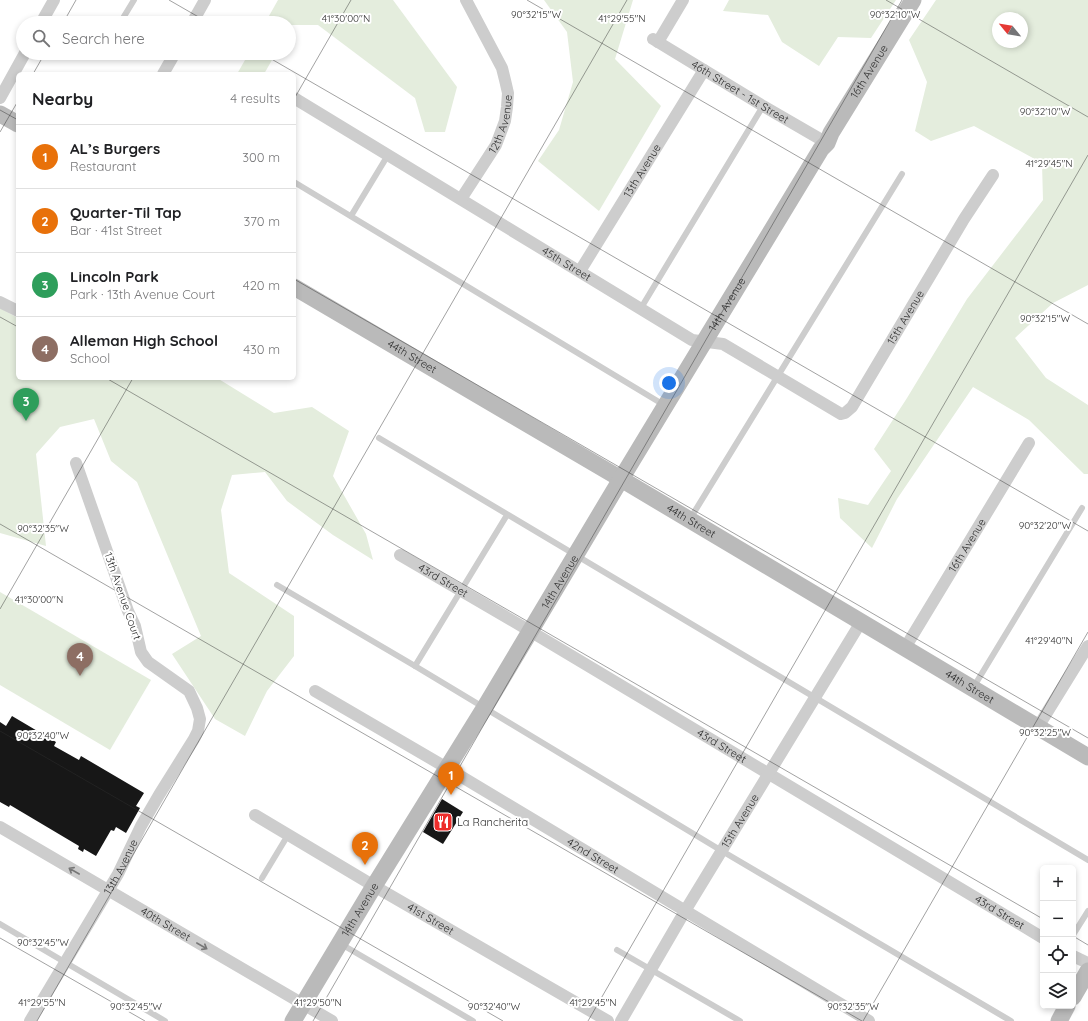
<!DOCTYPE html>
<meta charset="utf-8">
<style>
:root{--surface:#fff;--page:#f2f2f2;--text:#202124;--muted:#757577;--line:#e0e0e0;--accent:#0f766e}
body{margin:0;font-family:Quicksand,sans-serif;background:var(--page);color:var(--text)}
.controls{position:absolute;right:12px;bottom:12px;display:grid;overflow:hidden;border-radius:6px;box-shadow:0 2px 6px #0003}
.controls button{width:36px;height:36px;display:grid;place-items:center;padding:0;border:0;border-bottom:1px solid var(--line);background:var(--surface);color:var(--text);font:20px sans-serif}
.compass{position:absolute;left:992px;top:12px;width:36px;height:36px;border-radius:50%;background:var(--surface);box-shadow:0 2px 6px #0003;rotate:300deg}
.you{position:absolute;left:669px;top:383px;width:14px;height:14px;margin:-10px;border:3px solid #fff;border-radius:50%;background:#1a73e8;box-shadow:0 0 0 6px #1a73e833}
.badge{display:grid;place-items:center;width:26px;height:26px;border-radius:50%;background:var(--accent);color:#fff;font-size:13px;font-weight:700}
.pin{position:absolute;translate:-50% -33px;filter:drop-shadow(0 1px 2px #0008)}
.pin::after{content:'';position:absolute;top:21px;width:14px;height:12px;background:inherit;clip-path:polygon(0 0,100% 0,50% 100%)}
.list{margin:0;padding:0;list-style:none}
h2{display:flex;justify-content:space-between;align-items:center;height:52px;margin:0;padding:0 16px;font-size:17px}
h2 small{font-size:13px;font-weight:400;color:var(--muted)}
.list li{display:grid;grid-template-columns:26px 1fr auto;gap:12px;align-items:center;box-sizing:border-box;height:64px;padding:0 16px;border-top:1px solid var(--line)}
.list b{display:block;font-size:15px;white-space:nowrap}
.list p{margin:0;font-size:13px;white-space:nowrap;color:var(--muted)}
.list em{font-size:13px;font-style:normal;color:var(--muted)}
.icon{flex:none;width:22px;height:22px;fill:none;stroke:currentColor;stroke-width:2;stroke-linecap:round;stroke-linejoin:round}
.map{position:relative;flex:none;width:1088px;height:1021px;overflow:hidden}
.search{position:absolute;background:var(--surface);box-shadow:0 2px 6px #0003;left:16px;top:16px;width:280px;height:44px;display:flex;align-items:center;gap:10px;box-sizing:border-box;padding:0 14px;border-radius:22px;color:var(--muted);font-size:15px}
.panel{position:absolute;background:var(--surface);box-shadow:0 2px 6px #0003;left:16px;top:72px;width:280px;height:308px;border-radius:6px}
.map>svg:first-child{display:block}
.green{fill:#e4eddd;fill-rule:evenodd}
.building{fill:#171717}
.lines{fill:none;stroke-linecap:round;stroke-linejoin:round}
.lane{stroke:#cdcdcd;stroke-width:6}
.street{stroke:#cdcdcd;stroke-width:12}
.secondary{stroke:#bababa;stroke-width:17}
.oneway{stroke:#777}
.ticks{fill:none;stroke:#303030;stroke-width:1;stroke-opacity:0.45}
.labels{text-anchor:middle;stroke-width:4;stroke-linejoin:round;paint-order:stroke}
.street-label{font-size:11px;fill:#303030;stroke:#fff}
.poi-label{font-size:11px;fill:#303030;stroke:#fff;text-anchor:start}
.ticks-label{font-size:10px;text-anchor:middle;fill:#303030;stroke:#fff;stroke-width:4;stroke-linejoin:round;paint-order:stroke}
</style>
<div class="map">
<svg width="1088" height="1021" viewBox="0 0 1088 1021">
<rect width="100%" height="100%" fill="#fff"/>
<g class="green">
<path d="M 278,0 L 393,0 L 457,87 L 445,132 L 425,132 L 415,98 L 318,25 L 292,25 L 289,31 L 289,23 L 265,23 Z"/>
<path d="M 544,0 L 633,0 L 615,59 L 661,106 L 599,211 L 538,161 L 559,130 L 573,82 L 567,32 Z"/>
<path d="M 729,0 L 896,0 L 871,38 L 838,37 L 819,66 L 782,42 L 768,15 L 723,11 Z"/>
<path d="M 936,0 L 1088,0 L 1088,285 L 1053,303 L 1015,338 L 1046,378 L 1088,405 L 1088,474 L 1084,474 L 1029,420 L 973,387 L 897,499 L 872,548 L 840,518 L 838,498 L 868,505 L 891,471 L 874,449 L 907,398 L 967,299 L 1043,200 L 1042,163 L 974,126 L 931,141 L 915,131 L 927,82 L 909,40 ZM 998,18 L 1022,18 L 1022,42 L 998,42 Z"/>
<path d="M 249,53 L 276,53 L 264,74 L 237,74 Z"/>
<path d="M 0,308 L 18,318 L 18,378 L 217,378 L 274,413 L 312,407 L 349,431 L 333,476 L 366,534 L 373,560 L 333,535 L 287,501 L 265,472 L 232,475 L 221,510 L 229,573 L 294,616 L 294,656 L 267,691 L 245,736 L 215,719 L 172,654 L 201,636 L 137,482 L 111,461 L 94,419 L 60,427 L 36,454 L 46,546 L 0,533 Z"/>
<path d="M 0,592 L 151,680 L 110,750 L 0,685 Z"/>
</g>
<g class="building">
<path d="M 12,716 L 56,742 L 54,746 L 79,760 L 81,756 L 144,793 L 136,806 L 140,808 L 126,833 L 116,827 L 114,831 L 111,830 L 96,856 L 84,849 L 83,852 L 78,849 L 79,846 L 10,805 L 9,807 L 0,802 L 0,722 L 6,726 Z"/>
<path d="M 442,799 L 463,812 L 443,844 L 423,832 Z"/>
</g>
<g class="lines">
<g class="lane">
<path d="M 120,23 L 134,0"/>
<path d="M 294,182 L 664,405"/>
<path d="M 351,216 L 388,155"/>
<path d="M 641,308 L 763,106"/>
<path d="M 379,438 L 1088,860"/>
<path d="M 690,519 L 902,174"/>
<path d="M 277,585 L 415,666 L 722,851 L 1011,1021"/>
<path d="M 415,666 L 507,515"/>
<path d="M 973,688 L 1082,508"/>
<path d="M 262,878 L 288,835"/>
<path d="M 0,924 L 165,1021"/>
<path d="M 1073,935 L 1088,911"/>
<path d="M 341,944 L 473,1021"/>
<path d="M 617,950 L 740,1021"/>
</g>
<g class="street">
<path d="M 41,23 L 54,0"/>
<path d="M 192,23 L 205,0"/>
<path id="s1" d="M 653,39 L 763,106 L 827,143"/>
<path d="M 658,42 L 683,0"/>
<path d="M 163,74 L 175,53"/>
<path d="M 0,98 L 25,53"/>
<path id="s2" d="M 294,98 L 692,340 L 723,344 L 841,414 L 845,413 L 852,407 L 964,219 L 993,175"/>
<path id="s3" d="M 461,199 L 496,145 L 505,121 L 507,107 L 508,93 L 505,80 L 502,68 L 466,0"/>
<path id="s4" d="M 580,271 L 704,70"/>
<path d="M 0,302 L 18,311"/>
<path id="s5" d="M 400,555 L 530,631 L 1043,938"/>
<path id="s6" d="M 905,648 L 1029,443"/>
<path id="s7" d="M 315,691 L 447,768 L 869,1021"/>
<path d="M 1038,727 L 1088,646"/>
<path id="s8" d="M 255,815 L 374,886 L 608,1021"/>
<path id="s9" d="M 0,827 L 332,1021"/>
<path d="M 1073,956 L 1088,963"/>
<path id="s10" d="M 30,1021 L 118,874 L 141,826 L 159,795 L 194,739 L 198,731 L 200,719 L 197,708 L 189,691 L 148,662 L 141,652 L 135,626 L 128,611 L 76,463"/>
<path id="s11" d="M 621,1021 L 685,911 L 861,622"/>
</g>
<g class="secondary">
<path d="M 0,114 L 18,124"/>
<path id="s12" d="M 294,287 L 621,479 L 1088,757"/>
<path d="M 1073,997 L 1088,971"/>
<path id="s13" d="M 293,1021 L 374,886 L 485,707 L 621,479 L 821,149 L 827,143 L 831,133 L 913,0"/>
<path d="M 1059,1021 L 1067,1006"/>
</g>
</g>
<defs><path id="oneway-shaft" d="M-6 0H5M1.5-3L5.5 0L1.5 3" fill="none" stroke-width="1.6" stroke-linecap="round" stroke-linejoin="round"/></defs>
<g class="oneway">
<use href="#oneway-shaft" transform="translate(74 871) rotate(-150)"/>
<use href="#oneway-shaft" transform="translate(202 946) rotate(30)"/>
</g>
<path class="ticks" d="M 169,0 L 209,23M 527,0 L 1088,324M 886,0 L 1088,117M 63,23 L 76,0M 261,53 L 1088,531M 33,74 L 45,53M 294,99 L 351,0M 0,110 L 18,120M 0,132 L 18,101M 294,279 L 1088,738M 0,317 L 18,327M 106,378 L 1043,919M 0,524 L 862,1021M 0,609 L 133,378M 0,731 L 503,1021M 1073,936 L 1088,945M 0,938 L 145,1021M 37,1021 L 627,0M 313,1021 L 902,0M 588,1021 L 1088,155M 863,1021 L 1088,632"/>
<defs>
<g id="restaurant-square" transform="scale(1)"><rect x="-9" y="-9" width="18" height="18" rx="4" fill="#ed2e2c" stroke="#fff"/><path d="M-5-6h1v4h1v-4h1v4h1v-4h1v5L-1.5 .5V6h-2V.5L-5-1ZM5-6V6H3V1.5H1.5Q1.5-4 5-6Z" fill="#fff"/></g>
</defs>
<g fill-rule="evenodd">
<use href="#restaurant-square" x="443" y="822"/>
</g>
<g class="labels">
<g class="street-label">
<text dy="4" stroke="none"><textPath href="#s13" startOffset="1111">16th Avenue</textPath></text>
<text dy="4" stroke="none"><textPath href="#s1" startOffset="102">46th Street - 1st Street</textPath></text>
<text dy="4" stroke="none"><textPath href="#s3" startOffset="86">12th Avenue</textPath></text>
<text dy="4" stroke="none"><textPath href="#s4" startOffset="118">13th Avenue</textPath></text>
<text dy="4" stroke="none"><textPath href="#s2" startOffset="319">45th Street</textPath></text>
<text dy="4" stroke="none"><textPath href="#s13" startOffset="838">14th Avenue</textPath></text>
<text dy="4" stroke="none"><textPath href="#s2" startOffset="752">15th Avenue</textPath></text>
<text dy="4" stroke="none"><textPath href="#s12" startOffset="137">44th Street</textPath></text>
<text dy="4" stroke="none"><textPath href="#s12" startOffset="461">44th Street</textPath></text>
<text dy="4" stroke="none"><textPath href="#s6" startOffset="120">16th Avenue</textPath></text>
<text dy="4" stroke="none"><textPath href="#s5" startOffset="50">43rd Street</textPath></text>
<text dy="4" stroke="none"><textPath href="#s13" startOffset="514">14th Avenue</textPath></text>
<text transform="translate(123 596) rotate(71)" y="4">13th Avenue Court</text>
<text dy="4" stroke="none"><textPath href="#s12" startOffset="785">44th Street</textPath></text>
<text dy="4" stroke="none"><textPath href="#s5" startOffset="374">43rd Street</textPath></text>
<text dy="4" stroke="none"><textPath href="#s11" startOffset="233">15th Avenue</textPath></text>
<text dy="4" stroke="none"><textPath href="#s7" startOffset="323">42nd Street</textPath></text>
<text dy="4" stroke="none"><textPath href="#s10" startOffset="179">13th Avenue</textPath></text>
<text dy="4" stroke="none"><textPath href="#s13" startOffset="130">14th Avenue</textPath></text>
<text dy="4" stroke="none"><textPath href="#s5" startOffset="698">43rd Street</textPath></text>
<text dy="4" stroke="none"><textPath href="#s8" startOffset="204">41st Street</textPath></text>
<text dy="4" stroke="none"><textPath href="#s9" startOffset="192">40th Street</textPath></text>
</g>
<g class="poi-label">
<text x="457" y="826">La Rancherita</text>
</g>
</g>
<g class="ticks-label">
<text x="536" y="18">90°32'15"W</text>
<text x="895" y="18">90°32'10"W</text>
<text x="346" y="22">41°30'00"N</text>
<text x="622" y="22">41°29'55"N</text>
<text x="1045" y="115">90°32'10"W</text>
<text x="1049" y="167">41°29'45"N</text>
<text x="1045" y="322">90°32'15"W</text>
<text x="1045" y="529">90°32'20"W</text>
<text x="43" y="532">90°32'35"W</text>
<text x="39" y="603">41°30'00"N</text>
<text x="1049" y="644">41°29'40"N</text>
<text x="1045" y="736">90°32'25"W</text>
<text x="43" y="739">90°32'40"W</text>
<text x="43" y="946">90°32'45"W</text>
<text x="42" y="1006">41°29'55"N</text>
<text x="318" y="1006">41°29'50"N</text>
<text x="593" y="1006">41°29'45"N</text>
<text x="136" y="1010">90°32'45"W</text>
<text x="494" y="1010">90°32'40"W</text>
<text x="853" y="1010">90°32'35"W</text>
</g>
</svg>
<div class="controls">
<button>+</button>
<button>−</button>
<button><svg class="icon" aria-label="locate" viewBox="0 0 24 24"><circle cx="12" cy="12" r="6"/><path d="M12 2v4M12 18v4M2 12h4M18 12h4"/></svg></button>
<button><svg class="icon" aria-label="layers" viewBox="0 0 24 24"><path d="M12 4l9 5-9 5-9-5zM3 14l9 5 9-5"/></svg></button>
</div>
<svg class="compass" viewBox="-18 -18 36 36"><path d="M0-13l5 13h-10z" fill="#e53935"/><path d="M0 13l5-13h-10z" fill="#757577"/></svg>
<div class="you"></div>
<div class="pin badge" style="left:451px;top:795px;background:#e8710a">1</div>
<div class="pin badge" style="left:365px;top:865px;background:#e8710a">2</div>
<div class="pin badge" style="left:26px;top:421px;background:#2e9e5b">3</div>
<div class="pin badge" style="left:80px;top:676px;background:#8d6e63">4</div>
<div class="search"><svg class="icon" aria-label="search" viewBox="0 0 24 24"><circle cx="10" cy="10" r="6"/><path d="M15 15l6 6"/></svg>Search here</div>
<section class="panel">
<h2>Nearby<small>4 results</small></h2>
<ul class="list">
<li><span class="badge" style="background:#e8710a">1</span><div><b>AL’s Burgers</b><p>Restaurant</p></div><em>300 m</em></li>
<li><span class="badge" style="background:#e8710a">2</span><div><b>Quarter-Til Tap</b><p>Bar · 41st Street</p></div><em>370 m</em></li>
<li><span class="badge" style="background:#2e9e5b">3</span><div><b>Lincoln Park</b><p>Park · 13th Avenue Court</p></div><em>420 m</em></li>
<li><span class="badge" style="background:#8d6e63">4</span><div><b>Alleman High School</b><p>School</p></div><em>430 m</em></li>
</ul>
</section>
</div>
